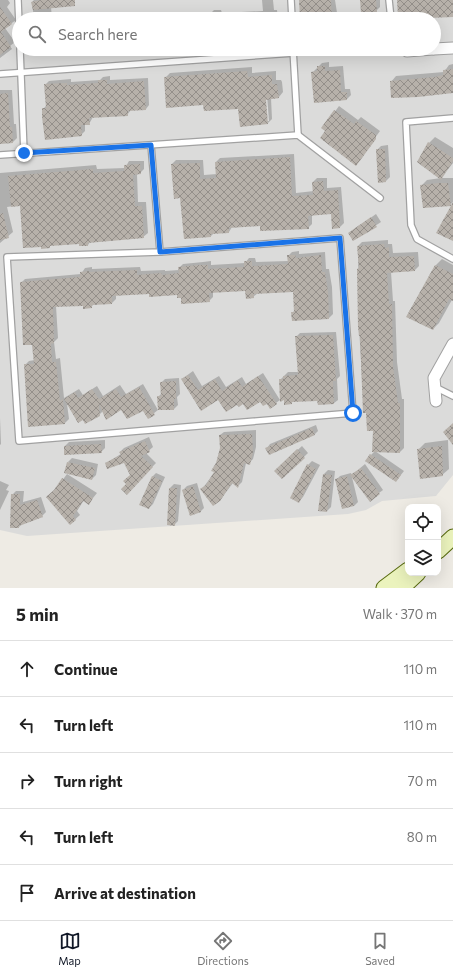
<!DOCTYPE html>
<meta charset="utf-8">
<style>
:root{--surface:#fff;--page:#f2f2f2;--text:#222;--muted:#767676;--line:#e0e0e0;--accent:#111827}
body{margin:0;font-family:Commissioner,sans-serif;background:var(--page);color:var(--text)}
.controls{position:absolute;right:12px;bottom:12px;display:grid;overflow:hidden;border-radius:8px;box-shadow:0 4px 16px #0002}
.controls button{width:36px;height:36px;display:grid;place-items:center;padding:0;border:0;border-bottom:1px solid var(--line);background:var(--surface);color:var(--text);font:20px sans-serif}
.stop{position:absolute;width:12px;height:12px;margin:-9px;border:3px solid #1a73e8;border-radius:50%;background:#fff}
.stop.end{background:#1a73e8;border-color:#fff;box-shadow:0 1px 4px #0008}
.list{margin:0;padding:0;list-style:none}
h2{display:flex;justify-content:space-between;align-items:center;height:52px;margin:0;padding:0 16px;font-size:17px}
h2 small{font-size:13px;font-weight:400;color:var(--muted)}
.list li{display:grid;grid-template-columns:26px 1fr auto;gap:12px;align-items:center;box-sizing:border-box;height:56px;padding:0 16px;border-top:1px solid var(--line)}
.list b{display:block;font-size:15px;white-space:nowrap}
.list em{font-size:13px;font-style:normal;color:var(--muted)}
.icon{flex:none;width:22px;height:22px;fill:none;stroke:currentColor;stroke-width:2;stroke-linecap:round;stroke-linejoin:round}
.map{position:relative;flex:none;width:453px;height:588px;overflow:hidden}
.search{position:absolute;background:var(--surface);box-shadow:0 4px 16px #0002;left:12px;right:12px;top:12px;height:44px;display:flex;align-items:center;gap:10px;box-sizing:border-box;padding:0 14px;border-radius:22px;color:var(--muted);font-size:15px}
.sheet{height:332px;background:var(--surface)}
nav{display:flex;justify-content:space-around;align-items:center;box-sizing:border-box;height:56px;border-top:1px solid var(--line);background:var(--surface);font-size:11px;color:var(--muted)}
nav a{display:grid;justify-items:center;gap:2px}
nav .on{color:var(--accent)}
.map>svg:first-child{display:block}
.residential{fill:#dbdbda;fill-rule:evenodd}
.shadow{fill:#0003;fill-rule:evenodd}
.building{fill:url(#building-cross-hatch)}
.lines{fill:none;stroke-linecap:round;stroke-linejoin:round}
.service-casing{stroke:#a1a1a1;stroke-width:8}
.minor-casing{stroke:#a1a1a1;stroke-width:13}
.secondary-casing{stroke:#576a0f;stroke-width:17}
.service{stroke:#fff;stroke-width:5.5}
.minor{stroke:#fff;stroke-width:11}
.secondary{stroke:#ebf3bd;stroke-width:15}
.route{stroke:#1a73e8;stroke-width:5}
</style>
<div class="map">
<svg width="453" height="588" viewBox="0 0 453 588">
<defs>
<pattern id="building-cross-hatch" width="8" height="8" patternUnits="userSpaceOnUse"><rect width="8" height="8" fill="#b7b1aa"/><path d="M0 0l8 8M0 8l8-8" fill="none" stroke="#948f8a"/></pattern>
</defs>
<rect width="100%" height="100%" fill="#eeebe4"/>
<path class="residential" d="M 0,0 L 453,0 L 453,475 L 436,496 L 382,501 L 366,510 L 348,514 L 27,536 L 0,530 ZM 19,19 L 434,19 L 434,49 L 19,49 Z"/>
<g class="shadow">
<path d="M 0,0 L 8,0 L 10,3 L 7,7 L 16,20 L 5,28 L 15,42 L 10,46 L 12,49 L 0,58 Z"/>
<path d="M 34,0 L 69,0 L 51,7 L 52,19 L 34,19 L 32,2 Z"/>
<path d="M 262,0 L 273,0 L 274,10 L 277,10 L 278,19 L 210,19 L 210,14 L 214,10 L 221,10 L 222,13 L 263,11 Z"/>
<path d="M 300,0 L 335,0 L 338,19 L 301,19 Z"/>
<path d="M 361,0 L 380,0 L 380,7 L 376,11 Z"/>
<path d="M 152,12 L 153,19 L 81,19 L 131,16 L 134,13 Z"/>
<path d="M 38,49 L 117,49 L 39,54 Z"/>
<path d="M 329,62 L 329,67 L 343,66 L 345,89 L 350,89 L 351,95 L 347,99 L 313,72 L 322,63 Z"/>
<path d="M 453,64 L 453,92 L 391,82 L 396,76 L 444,72 L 449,65 Z"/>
<path d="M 252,67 L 252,73 L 276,71 L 276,80 L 281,80 L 282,82 L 283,92 L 279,97 L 271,98 L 272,119 L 268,123 L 239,108 L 204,104 L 165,78 L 170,73 ZM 265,95 L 267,95 L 269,121 L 267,121 Z"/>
<path d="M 110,76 L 110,80 L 148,78 L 149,105 L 146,109 L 131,110 L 127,115 L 93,117 L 89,124 L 85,124 L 85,131 L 81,135 L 43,109 L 47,105 L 45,85 L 49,81 L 71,79 L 71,82 L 100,80 L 103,77 Z"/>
<path d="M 0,90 L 12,90 L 14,124 L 16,124 L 17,138 L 13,142 L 0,143 Z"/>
<path d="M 339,106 L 358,120 L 361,117 L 380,131 L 356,164 L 323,128 Z"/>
<path d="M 435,137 L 453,148 L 453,163 L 441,178 L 453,178 L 453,202 L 450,205 L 421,186 L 427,180 L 441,178 L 429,143 Z"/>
<path d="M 388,145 L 390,177 L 386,181 L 377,150 L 381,146 Z"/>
<path d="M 294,154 L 296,193 L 314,191 L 313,182 L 317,178 L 327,178 L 327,188 L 341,187 L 344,223 L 340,227 L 332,213 L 312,214 L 312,224 L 308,228 L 261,225 L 232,227 L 229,232 L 214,233 L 211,236 L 181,197 L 172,164 L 176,160 L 203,160 L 204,175 L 217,174 L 216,162 L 220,158 Z"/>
<path d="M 129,161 L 144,161 L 144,169 L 140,173 L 137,174 L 138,202 L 146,202 L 148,233 L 143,237 L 90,242 L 88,245 L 80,242 L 52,244 L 49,247 L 21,205 L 7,207 L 13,232 L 0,243 L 0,173 L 96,165 L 97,169 L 125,168 Z"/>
<path d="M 376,214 L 381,222 L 354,240 L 349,233 Z"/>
<path d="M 388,240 L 388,244 L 392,244 L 393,253 L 418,252 L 419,266 L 415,270 L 391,272 L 393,301 L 395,301 L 397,362 L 402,399 L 404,399 L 404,448 L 400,452 L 375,451 L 404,471 L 396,481 L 371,455 L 375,451 L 374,430 L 367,412 L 364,412 L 359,327 L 358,246 L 362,242 Z"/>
<path d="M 299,251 L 299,254 L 325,252 L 326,269 L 329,269 L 332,287 L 333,314 L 329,318 L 292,313 L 295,310 L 294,291 L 258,293 L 253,297 L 246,290 L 213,292 L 213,297 L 209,301 L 182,297 L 178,294 L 150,293 L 116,295 L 116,299 L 112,303 L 94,304 L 91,307 L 84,304 L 56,306 L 58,338 L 54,342 L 56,359 L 60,358 L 64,398 L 79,389 L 83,395 L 97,386 L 103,396 L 120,385 L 126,394 L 143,384 L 158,410 L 149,417 L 144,409 L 122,408 L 103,411 L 99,415 L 67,404 L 69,419 L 65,423 L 25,365 L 29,361 L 35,360 L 33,344 L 21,283 L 25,279 L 81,274 L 85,268 L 92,267 L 92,269 L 140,267 L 141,271 L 165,270 L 165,271 L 179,270 L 179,268 L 183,264 L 203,262 L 211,261 L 211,265 L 245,263 L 249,258 L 255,258 L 256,262 L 288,261 L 288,256 L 292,252 Z"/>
<path d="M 442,259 L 453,265 L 453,298 L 439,323 L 433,329 L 407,316 L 436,265 Z"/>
<path d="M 336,332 L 340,376 L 337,379 L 338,400 L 334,403 L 318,400 L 294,401 L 291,403 L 284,398 L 280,380 L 288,372 L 299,372 L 296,337 L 300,333 Z"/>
<path d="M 193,371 L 202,386 L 219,376 L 226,387 L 242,377 L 246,384 L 263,373 L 280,400 L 276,403 L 261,401 L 237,404 L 219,399 L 201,410 L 182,379 Z"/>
<path d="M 179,378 L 180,394 L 177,397 L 178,405 L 174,409 L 158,397 L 162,393 L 161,383 L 165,379 Z"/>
<path d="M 0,418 L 1,444 L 0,445 Z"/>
<path d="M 316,425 L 318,431 L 314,435 L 267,448 L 270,444 Z"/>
<path d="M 256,430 L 256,447 L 253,459 L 249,463 L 246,463 L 242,482 L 238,486 L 233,483 L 220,500 L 202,489 L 215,472 L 221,448 L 220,435 L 224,432 Z"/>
<path d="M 149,437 L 153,447 L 146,453 L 156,463 L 127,493 L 127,484 L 131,475 L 124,461 L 106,463 L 121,454 L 120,452 L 124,448 Z"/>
<path d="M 105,440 L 105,448 L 101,452 L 65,446 L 69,442 Z"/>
<path d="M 448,440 L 449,469 L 442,475 L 419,449 L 425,443 Z"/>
<path d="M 302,446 L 308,453 L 282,478 L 275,471 Z"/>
<path d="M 72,458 L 98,464 L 96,475 L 92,479 L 68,462 Z"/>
<path d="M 312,461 L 320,465 L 303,497 L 299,501 L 308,465 Z"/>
<path d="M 365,464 L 383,490 L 379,493 L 352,475 Z"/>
<path d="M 328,470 L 335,471 L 331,507 L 327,511 L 319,510 L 324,474 Z"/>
<path d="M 156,473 L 165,477 L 153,504 L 149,508 L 152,477 Z"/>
<path d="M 351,473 L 358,502 L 354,506 L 336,480 L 340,476 Z"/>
<path d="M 67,474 L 97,493 L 89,503 L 84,500 L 77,511 L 80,515 L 70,524 L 56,489 Z"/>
<path d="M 0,481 L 9,485 L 6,490 L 9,491 L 0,510 Z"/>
<path d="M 197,483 L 204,508 L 200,512 L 183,490 L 187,486 Z"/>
<path d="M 174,484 L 181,485 L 178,521 L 174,525 L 170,488 Z"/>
<path d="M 16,491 L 24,491 L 23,502 L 41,497 L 46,512 L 42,516 L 22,524 L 19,527 L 12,495 Z"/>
</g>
<g class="building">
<path d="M 41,0 L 75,0 L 75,6 L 33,10 L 31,2 Z"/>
<path d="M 299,0 L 331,0 L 332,19 L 300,19 Z"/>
<path d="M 360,0 L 376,0 L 377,12 L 361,13 Z"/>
<path d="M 397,0 L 453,0 L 453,17 L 405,19 L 405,16 L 398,17 Z"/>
<path d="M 0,7 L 12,24 L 1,32 L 11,47 L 0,55 Z"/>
<path d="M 317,66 L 325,66 L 325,71 L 340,70 L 341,92 L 347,92 L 347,100 L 314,103 L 311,72 L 317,71 Z"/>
<path d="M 453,69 L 453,93 L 418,97 L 391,98 L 390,81 L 435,77 L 443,75 L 443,70 Z"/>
<path d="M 247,71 L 248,77 L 272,75 L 272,84 L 277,84 L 279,98 L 266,100 L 268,124 L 240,127 L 238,109 L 204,111 L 203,105 L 166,108 L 164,77 Z"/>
<path d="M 98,80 L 107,80 L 107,84 L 144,81 L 146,110 L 128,111 L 128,116 L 89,118 L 90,125 L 81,125 L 82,136 L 45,140 L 42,117 L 42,108 L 46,108 L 44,84 L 67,83 L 67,85 L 98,83 Z"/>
<path d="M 8,93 L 10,127 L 12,127 L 13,143 L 0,144 L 0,94 Z"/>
<path d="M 334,110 L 354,124 L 356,121 L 376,135 L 376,139 L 356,166 L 320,138 L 325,131 L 321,128 Z"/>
<path d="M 428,142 L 453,158 L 453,161 L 441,180 L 417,162 Z"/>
<path d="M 376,149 L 385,149 L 386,182 L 378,183 Z"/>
<path d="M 290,157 L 292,196 L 313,195 L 312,182 L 323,181 L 324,191 L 338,190 L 340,228 L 332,229 L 331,214 L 308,216 L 309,229 L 260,231 L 260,226 L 229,228 L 229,233 L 211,234 L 211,237 L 184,239 L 180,198 L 174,199 L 171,164 L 200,163 L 200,179 L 216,178 L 215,162 Z"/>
<path d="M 140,164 L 141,174 L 133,175 L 135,206 L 142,206 L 144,238 L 88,243 L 88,246 L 79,246 L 79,244 L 50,246 L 50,248 L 41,249 L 41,247 L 23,248 L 20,206 L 11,207 L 8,176 L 93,169 L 93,173 L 124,171 L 124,165 Z"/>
<path d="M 439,183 L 448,183 L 451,206 L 423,208 L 420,185 Z"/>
<path d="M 453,202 L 453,241 L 436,233 Z"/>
<path d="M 3,213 L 9,238 L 0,240 L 0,214 Z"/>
<path d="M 371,217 L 377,227 L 353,241 L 348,233 Z"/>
<path d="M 384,244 L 385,248 L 389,247 L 389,257 L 414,256 L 415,271 L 387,273 L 389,304 L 392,304 L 393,366 L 398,403 L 400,403 L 400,453 L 372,452 L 373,431 L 367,431 L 366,413 L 363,413 L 360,336 L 359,336 L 358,327 L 357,269 L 359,268 L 357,246 Z"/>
<path d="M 287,255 L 295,255 L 296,258 L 321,255 L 322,272 L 325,272 L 328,292 L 329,319 L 292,321 L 291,312 L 294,312 L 293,292 L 254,294 L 254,298 L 246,299 L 245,291 L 209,293 L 210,302 L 181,304 L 181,298 L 177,298 L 177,295 L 149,297 L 149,294 L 112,296 L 112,304 L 92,305 L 92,308 L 83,309 L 83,306 L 53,307 L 54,343 L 51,344 L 52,362 L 56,362 L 60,401 L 63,399 L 65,424 L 28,427 L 24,364 L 34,364 L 32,345 L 23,345 L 20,282 L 80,277 L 80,272 L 89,271 L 89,272 L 137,270 L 137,275 L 161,273 L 162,275 L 179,273 L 178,267 L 199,265 L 208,265 L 208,269 L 244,267 L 244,261 L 252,261 L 252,266 L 288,264 Z"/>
<path d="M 435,265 L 453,274 L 453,301 L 449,299 L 433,330 L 406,317 Z"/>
<path d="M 333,335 L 336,381 L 333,381 L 334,404 L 318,405 L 317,401 L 292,402 L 292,404 L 284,405 L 284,400 L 280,402 L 279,379 L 283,379 L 283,376 L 298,375 L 295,336 Z"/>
<path d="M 188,375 L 198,390 L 215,379 L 222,391 L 238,380 L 242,387 L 258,376 L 277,404 L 270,409 L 267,404 L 263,406 L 260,402 L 247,410 L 243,404 L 239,407 L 237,405 L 226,412 L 218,400 L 201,411 L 181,379 Z"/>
<path d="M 176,381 L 176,399 L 174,399 L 174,410 L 158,410 L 157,396 L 161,396 L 160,382 Z"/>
<path d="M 139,387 L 155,415 L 148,419 L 143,411 L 127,419 L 121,410 L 106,420 L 99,404 L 100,416 L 85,424 L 83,420 L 78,423 L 64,399 L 75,392 L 78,398 L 92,389 L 99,399 L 116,389 L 121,397 Z"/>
<path d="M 453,423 L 453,445 L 443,432 Z"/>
<path d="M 312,428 L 315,435 L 269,455 L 265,448 Z"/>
<path d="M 252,434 L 253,452 L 250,465 L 244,463 L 238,488 L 232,483 L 220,501 L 213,506 L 200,489 L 206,485 L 214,472 L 211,471 L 216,463 L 220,448 L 219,435 Z"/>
<path d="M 145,441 L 150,452 L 141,456 L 153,467 L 127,495 L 121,489 L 126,484 L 123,481 L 130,475 L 124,463 L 107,469 L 105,463 L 121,455 L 119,452 Z"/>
<path d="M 101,444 L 102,453 L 64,455 L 64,446 Z"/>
<path d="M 442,446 L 443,476 L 420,479 L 417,449 Z"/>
<path d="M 297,449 L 305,458 L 282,479 L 274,471 Z"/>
<path d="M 370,454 L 401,475 L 396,482 L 365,461 Z"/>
<path d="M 67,462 L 95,468 L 92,480 L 64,473 Z"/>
<path d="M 307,464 L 316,469 L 299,503 L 290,498 Z"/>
<path d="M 361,468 L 380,494 L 370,502 L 350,475 Z"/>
<path d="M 323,474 L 332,475 L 327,512 L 318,511 Z"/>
<path d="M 152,476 L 162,481 L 149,509 L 139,505 Z"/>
<path d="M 347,476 L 354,506 L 342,509 L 335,479 Z"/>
<path d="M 62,478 L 93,498 L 89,505 L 83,501 L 73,516 L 76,520 L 70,525 L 46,497 L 54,490 Z"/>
<path d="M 193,486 L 201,512 L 190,516 L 182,490 Z"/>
<path d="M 169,488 L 177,488 L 175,526 L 167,525 Z"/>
<path d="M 11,494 L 20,494 L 20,505 L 37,500 L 43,517 L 19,526 L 19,528 L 10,528 Z"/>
</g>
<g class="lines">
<g class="service-casing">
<g id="service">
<path d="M 18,0 L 19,25"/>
<path d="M 291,0 L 292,19"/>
<path d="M 389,0 L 391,19"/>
<path d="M 20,49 L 24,153"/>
<path d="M 293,49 L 298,135"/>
<path d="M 0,74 L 294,53"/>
<path d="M 453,118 L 406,122 L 411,225 L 417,239 L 453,259"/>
<path d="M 151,145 L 160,252"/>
<path d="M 0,155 L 298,135 L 380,198"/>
<path d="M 340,238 L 353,413 L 19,441 L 7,257 L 160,252 Z"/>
<path d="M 435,387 L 453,396"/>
</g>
</g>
<g class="minor-casing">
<g id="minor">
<path d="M 434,49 L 453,48"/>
<path d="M 407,51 L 433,49"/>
<path d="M 436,401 L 434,378 L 453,344"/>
</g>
</g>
<g class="secondary-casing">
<g id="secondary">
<path d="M 438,551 L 453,537"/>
<path d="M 384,588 L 408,570"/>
<path d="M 402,588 L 418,573"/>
</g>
</g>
<use href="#service" class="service"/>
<use href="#minor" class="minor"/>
<use href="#secondary" class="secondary"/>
</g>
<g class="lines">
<path class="route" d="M 24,153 L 151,145 L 160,252 L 340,238 L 353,413"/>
</g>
</svg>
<div class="controls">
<button><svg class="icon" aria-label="locate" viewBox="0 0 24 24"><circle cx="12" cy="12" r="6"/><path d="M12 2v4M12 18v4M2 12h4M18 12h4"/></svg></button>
<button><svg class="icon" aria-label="layers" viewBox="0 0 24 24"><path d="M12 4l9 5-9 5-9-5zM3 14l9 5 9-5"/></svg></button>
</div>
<div class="stop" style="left:353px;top:413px"></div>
<div class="stop end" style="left:24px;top:153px"></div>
<div class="search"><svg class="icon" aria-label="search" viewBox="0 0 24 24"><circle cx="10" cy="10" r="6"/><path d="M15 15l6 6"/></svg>Search here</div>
</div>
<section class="sheet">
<h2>5 min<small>Walk · 370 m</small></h2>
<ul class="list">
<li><svg class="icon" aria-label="ahead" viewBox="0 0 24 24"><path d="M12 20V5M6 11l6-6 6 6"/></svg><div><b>Continue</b></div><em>110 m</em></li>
<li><svg class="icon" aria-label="left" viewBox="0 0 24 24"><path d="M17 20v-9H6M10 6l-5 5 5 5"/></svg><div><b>Turn left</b></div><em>110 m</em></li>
<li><svg class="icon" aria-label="right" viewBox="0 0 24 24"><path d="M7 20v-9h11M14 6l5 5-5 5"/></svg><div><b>Turn right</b></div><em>70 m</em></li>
<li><svg class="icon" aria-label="left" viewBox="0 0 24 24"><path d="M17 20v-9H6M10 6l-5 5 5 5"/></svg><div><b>Turn left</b></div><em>80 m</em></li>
<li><svg class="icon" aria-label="arrive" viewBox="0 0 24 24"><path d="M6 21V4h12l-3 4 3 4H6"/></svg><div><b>Arrive at destination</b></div></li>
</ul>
</section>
<nav>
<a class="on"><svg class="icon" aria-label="map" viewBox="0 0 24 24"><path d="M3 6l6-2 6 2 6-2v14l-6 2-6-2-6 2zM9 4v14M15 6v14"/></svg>Map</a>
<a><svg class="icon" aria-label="directions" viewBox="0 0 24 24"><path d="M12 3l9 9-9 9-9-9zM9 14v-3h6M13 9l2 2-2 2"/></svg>Directions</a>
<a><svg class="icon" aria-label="saved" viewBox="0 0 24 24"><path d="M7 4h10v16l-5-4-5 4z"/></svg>Saved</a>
</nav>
